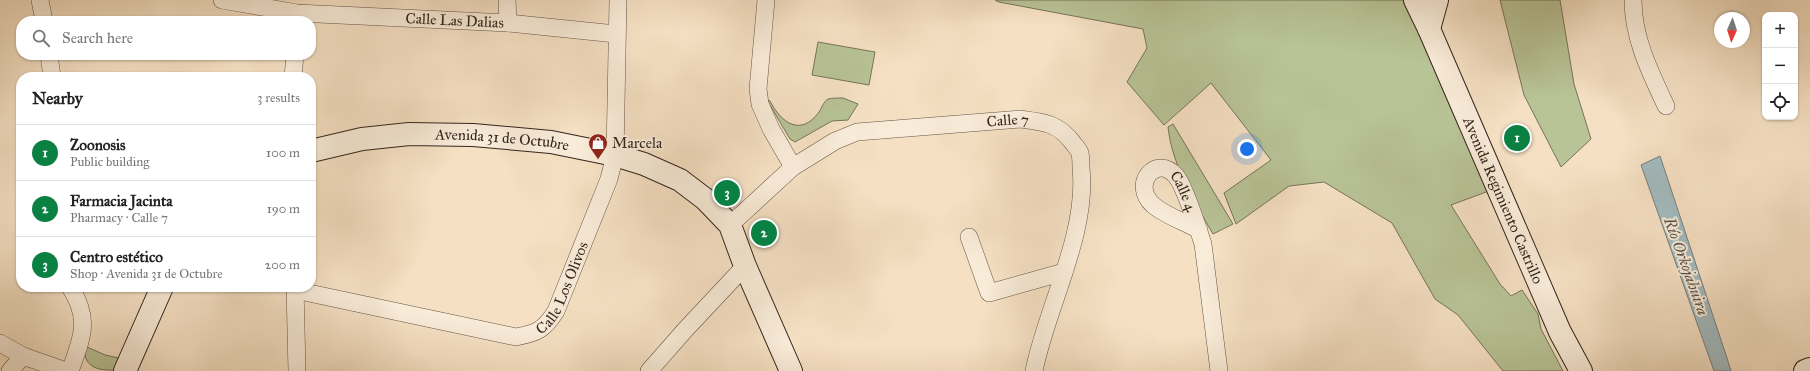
<!DOCTYPE html>
<meta charset="utf-8">
<style>
:root{--surface:#fff;--page:#f6f6f6;--text:#222;--muted:#767676;--line:#e0e0e0;--accent:#0b8043}
body{margin:0;font-family:"IM FELL Great Primer",serif;background:var(--page);color:var(--text)}
.controls{position:absolute;right:12px;top:12px;display:grid;overflow:hidden;border-radius:8px;box-shadow:0 1px 3px #0004}
.controls button{width:36px;height:36px;display:grid;place-items:center;padding:0;border:0;border-bottom:1px solid var(--line);background:var(--surface);color:var(--text);font:20px sans-serif}
.compass{position:absolute;left:1714px;top:12px;width:36px;height:36px;border-radius:50%;background:var(--surface);box-shadow:0 1px 3px #0004;rotate:183deg}
.you{position:absolute;left:1247px;top:149px;width:14px;height:14px;margin:-10px;border:3px solid #fff;border-radius:50%;background:#1a73e8;box-shadow:0 0 0 6px #1a73e833}
.badge{display:grid;place-items:center;width:26px;height:26px;border-radius:50%;background:var(--accent);color:#fff;font-size:13px;font-weight:700}
.pin{position:absolute;translate:-50% -50%;border:2px solid #fff;box-shadow:0 1px 4px #0006}
.list{margin:0;padding:0;list-style:none}
h2{display:flex;justify-content:space-between;align-items:center;height:52px;margin:0;padding:0 16px;font-size:17px}
h2 small{font-size:13px;font-weight:400;color:var(--muted)}
.list li{display:grid;grid-template-columns:26px 1fr auto;gap:12px;align-items:center;box-sizing:border-box;height:56px;padding:0 16px;border-top:1px solid var(--line)}
.list b{display:block;font-size:15px;white-space:nowrap}
.list p{margin:0;font-size:13px;white-space:nowrap;color:var(--muted)}
.list em{font-size:13px;font-style:normal;color:var(--muted)}
.icon{flex:none;width:22px;height:22px;fill:none;stroke:currentColor;stroke-width:2;stroke-linecap:round;stroke-linejoin:round}
.map{position:relative;flex:none;width:1810px;height:371px;overflow:hidden}
.search{position:absolute;background:var(--surface);box-shadow:0 1px 3px #0004;left:16px;top:16px;width:300px;height:44px;display:flex;align-items:center;gap:10px;box-sizing:border-box;padding:0 14px;border-radius:16px;color:var(--muted);font-size:15px}
.panel{position:absolute;background:var(--surface);box-shadow:0 1px 3px #0004;left:16px;top:72px;width:300px;height:220px;border-radius:16px}
.map>svg:first-child{display:block}
.green{fill:#b8c396;stroke:#767459}
.water{fill:#a2babf;stroke:#767e7e}
.lines{fill:none;stroke-linecap:round;stroke-linejoin:round}
.minor-casing{stroke:#645446;stroke-width:18}
.secondary-casing{stroke:#34251c;stroke-width:24}
.minor{stroke:#f8ebd8;stroke-width:17}
.secondary{stroke:#f8ebd8;stroke-width:22}
.labels{text-anchor:middle;stroke-width:4;stroke-linejoin:round;paint-order:stroke}
.street-label{font-size:15px;fill:#34251c;stroke:#f8ebd8}
.poi-label{font-size:15px;fill:#34251c;stroke:#f8ebd8;text-anchor:start}
.water-label{font-size:16px;font-style:italic;fill:#55524d;stroke:#f8ebd8}
</style>
<div class="map">
<svg width="1810" height="371" viewBox="0 0 1810 371">
<rect width="100%" height="100%" fill="#f5e0c3"/>
<filter id="stains"><feTurbulence type="fractalNoise" baseFrequency=".005" numOctaves="4"/><feColorMatrix values="0 0 0 0 .2 0 0 0 0 .09 0 0 0 0 .02 0 0 0 .5 -.17"/></filter>
<radialGradient id="worn" r=".72"><stop offset=".6" stop-color="#630" stop-opacity="0"/><stop offset="1" stop-color="#630" stop-opacity=".3"/></radialGradient>
<g class="green">
<path d="M 995,0 L 1407,0 L 1497,188 L 1451,205 L 1500,284 L 1511,296 L 1522,290 L 1538,314 L 1541,329 L 1563,371 L 1503,371 L 1458,315 L 1435,299 L 1392,223 L 1324,182 L 1289,186 L 1236,224 L 1224,193 L 1271,160 L 1211,83 L 1164,125 L 1127,82 L 1147,48 L 1143,29 L 999,2 Z"/>
<path d="M 1500,0 L 1560,0 L 1574,84 L 1591,139 L 1561,167 L 1524,95 Z"/>
<path d="M 818,42 L 875,52 L 869,85 L 812,75 Z"/>
<path d="M 843,98 L 858,104 L 848,120 L 832,121 L 795,142 L 790,139 L 767,100 L 770,101 C 781,123 801,137 819,112 C 822,108 823,102 828,99 C 832,98 839,98 843,98 Z"/>
<path d="M 1173,124 L 1233,224 L 1213,234 C 1194,201 1172,165 1168,127 Z"/>
<path d="M 85,346 L 105,355 L 119,358 L 114,370 C 97,371 82,366 85,346 Z"/>
</g>
<path class="water" d="M 1660,156 L 1726,355 L 1731,371 L 1714,371 L 1641,165 Z"/>
<g class="lines">
<g class="minor-casing">
<g id="minor">
<path d="M 40,0 L 44,21"/>
<path id="s1" d="M 222,0 L 297,13 L 508,23 L 616,34"/>
<path d="M 507,0 L 508,23"/>
<path d="M 766,0 L 758,89 L 760,104 L 771,129 L 793,167"/>
<path d="M 1633,0 C 1633,38 1650,72 1666,106"/>
<path d="M 49,55 L 52,77"/>
<path d="M 293,77 L 295,55"/>
<path id="s2" d="M 730,225 L 793,167 L 835,141 L 857,132 L 1020,119 C 1044,122 1058,123 1073,143 C 1075,146 1079,150 1080,153 C 1081,158 1081,163 1081,168 C 1088,234 1047,306 1034,371"/>
<path id="s3" d="M 1199,230 C 1185,222 1166,216 1153,205 C 1130,184 1157,153 1176,176 C 1184,185 1199,231 1203,244 L 1219,371"/>
<path d="M 969,237 L 989,293 L 1064,272"/>
<path d="M 295,287 L 297,371"/>
<path id="s4" d="M 295,290 L 516,337 C 537,333 544,330 556,311 L 609,179 L 615,155 L 618,0"/>
<path d="M 0,343 L 23,356 L 66,371"/>
<path d="M 10,371 L 23,356"/>
<path d="M 70,371 C 82,338 91,319 70,287"/>
<path d="M 649,371 L 685,330 L 745,266"/>
</g>
</g>
<g class="secondary-casing">
<g id="secondary">
<path id="s5" d="M 1415,0 L 1429,29 L 1560,332 L 1581,371"/>
<path d="M 1429,29 L 1437,0"/>
<path id="s6" d="M 311,151 L 362,139 L 409,134 L 473,135 L 551,142 L 615,155 L 644,164 L 680,180 L 705,199 L 730,225 L 745,266 L 791,371"/>
<path d="M 125,371 L 162,287"/>
<path d="M 1805,371 L 1810,369"/>
</g>
</g>
<use href="#minor" class="minor"/>
<use href="#secondary" class="secondary"/>
</g>
<defs>
<g id="shop-pin" transform="scale(1)"><path d="M0 17L-7.5 6A9.5 9.5 0 1 1 7.5 6Z" fill="#8f2418" stroke="#f8ebd8"/><path d="M-5-2.5h2.3a2.7 3.5 0 0 1 5.4 0H5L5.5 6h-11ZM-1.5-2.5h3a1.5 2.3 0 0 0-3 0Z" fill="#fff"/></g>
</defs>
<g fill-rule="evenodd">
<use href="#shop-pin" x="598" y="143"/>
</g>
<g class="labels">
<g class="street-label">
<text dy="5" stroke="none"><textPath href="#s1" startOffset="234">Calle Las Dalias</textPath></text>
<text dy="5" stroke="none"><textPath href="#s2" startOffset="310">Calle 7</textPath></text>
<text dy="5" stroke="none"><textPath href="#s6" startOffset="193">Avenida 31 de Octubre</textPath></text>
<text dy="5" stroke="none"><textPath href="#s3" startOffset="136">Calle 4</textPath></text>
<text dy="5" stroke="none"><textPath href="#s5" startOffset="219">Avenida Regimiento Castrillo</textPath></text>
<text dy="5" stroke="none"><textPath href="#s4" startOffset="299">Calle Los Olivos</textPath></text>
</g>
<g class="poi-label">
<text x="612" y="148">Marcela</text>
</g>
<g class="water-label">
<text transform="translate(1687 266) rotate(70)" y="6">Río Orkojahuira</text>
</g>
</g>
<rect width="100%" height="100%" filter="url(#stains)"/>
<rect width="100%" height="100%" fill="url(#worn)"/>
</svg>
<div class="controls">
<button>+</button>
<button>−</button>
<button><svg class="icon" aria-label="locate" viewBox="0 0 24 24"><circle cx="12" cy="12" r="6"/><path d="M12 2v4M12 18v4M2 12h4M18 12h4"/></svg></button>
</div>
<svg class="compass" viewBox="-18 -18 36 36"><path d="M0-13l5 13h-10z" fill="#e53935"/><path d="M0 13l5-13h-10z" fill="#767676"/></svg>
<div class="you"></div>
<div class="pin badge" style="left:1517px;top:138px">1</div>
<div class="pin badge" style="left:764px;top:233px">2</div>
<div class="pin badge" style="left:727px;top:193px">3</div>
<div class="search"><svg class="icon" aria-label="search" viewBox="0 0 24 24"><circle cx="10" cy="10" r="6"/><path d="M15 15l6 6"/></svg>Search here</div>
<section class="panel">
<h2>Nearby<small>3 results</small></h2>
<ul class="list">
<li><span class="badge">1</span><div><b>Zoonosis</b><p>Public building</p></div><em>100 m</em></li>
<li><span class="badge">2</span><div><b>Farmacia Jacinta</b><p>Pharmacy · Calle 7</p></div><em>190 m</em></li>
<li><span class="badge">3</span><div><b>Centro estético</b><p>Shop · Avenida 31 de Octubre</p></div><em>200 m</em></li>
</ul>
</section>
</div>
